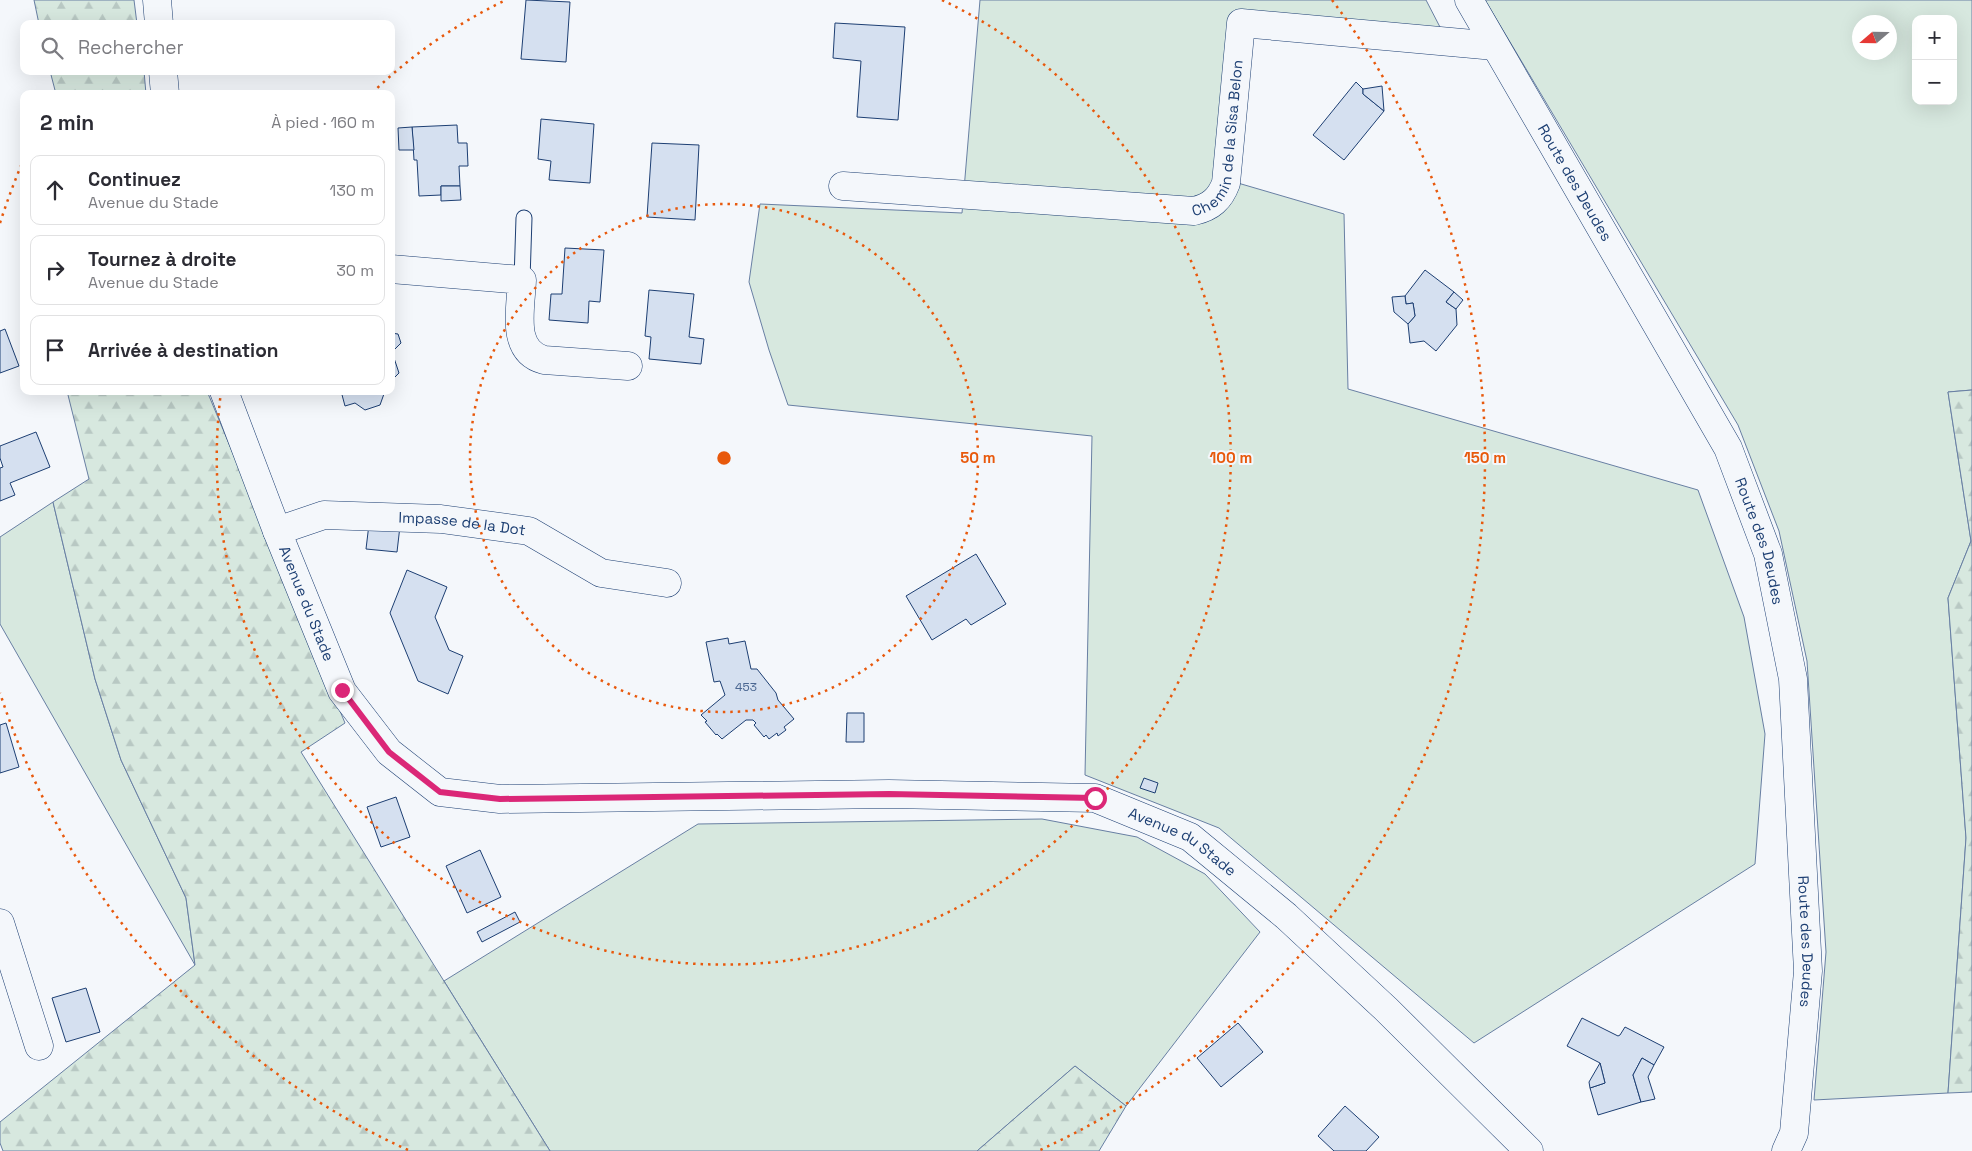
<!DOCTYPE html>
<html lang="fr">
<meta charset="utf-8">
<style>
:root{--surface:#fff;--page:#f2f2f3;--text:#2b2b33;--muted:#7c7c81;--line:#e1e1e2}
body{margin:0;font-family:"Space Grotesk",sans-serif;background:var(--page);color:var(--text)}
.controls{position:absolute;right:15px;top:15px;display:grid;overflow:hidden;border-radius:10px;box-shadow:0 5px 20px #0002}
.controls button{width:45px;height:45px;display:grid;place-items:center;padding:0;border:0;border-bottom:1px solid var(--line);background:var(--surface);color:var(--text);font:25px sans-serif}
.compass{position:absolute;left:1852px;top:15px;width:45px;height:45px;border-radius:50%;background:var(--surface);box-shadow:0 5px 20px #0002;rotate:250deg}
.stop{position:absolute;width:15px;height:15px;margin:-11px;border:4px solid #db2777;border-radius:50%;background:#fff}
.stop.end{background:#db2777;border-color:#fff;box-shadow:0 1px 5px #0008}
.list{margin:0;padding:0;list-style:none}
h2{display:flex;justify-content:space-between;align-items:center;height:65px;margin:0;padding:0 20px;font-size:21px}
h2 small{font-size:16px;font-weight:400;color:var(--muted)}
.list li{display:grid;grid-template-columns:32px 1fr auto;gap:15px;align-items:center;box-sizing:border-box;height:70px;margin:0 10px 10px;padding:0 10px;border:1px solid var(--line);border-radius:10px}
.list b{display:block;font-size:19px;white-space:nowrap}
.list p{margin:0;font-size:16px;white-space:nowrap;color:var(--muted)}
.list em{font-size:16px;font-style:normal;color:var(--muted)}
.icon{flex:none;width:28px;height:28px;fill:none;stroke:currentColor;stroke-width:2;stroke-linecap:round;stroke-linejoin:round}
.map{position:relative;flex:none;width:1972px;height:1151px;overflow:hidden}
.search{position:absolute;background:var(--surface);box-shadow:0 5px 20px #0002;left:20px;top:20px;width:375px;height:55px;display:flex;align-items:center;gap:12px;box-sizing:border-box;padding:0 18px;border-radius:10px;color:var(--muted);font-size:19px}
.panel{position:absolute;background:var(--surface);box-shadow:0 5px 20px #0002;left:20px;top:90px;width:375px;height:305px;border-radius:10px}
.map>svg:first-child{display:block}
.grass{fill:#d7e8df;stroke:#687fa3;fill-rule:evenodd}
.forest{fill:url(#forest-firs);stroke:#687fa3}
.building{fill:#d5e0f0;stroke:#1d3f73}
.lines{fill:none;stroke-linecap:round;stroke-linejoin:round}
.lane-casing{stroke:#1d3f73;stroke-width:17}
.street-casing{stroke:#1d3f73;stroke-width:29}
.lane{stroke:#f4f7fb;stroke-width:15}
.street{stroke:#f4f7fb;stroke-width:28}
.route{stroke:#db2777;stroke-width:6}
.ring{fill:none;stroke:#e8590c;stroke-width:2.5;stroke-dasharray:2.5 5}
.labels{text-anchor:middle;stroke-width:4;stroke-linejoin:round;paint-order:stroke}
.number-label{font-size:12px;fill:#4b6792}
.street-label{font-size:15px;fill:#1d3f73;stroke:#f4f7fb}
.centre{fill:#e8590c;stroke:#f4f7fb;stroke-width:2.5}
.ring-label{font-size:15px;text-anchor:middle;font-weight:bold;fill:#e8590c;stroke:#f4f7fb;stroke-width:4;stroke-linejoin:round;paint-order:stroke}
</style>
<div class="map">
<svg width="1972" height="1151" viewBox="0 0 1972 1151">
<defs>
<pattern id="forest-firs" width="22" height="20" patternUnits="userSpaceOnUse" patternTransform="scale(1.25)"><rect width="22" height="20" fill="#d7e8df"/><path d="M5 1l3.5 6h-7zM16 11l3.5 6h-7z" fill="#b8c8c3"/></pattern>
</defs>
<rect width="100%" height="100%" fill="#f4f7fb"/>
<g class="grass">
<path d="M 980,0 L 1426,0 L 1441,29 L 1248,20 L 1231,181 L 1344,214 L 1348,389 L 1698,490 L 1744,617 L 1765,734 L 1755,864 L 1474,1043 L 1219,828 L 1085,775 L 1092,436 L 788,405 L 769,350 L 749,282 L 760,204 L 962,213 Z"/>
<path d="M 1485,0 L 1972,0 L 1972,390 L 1948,392 L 1971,541 L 1948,598 L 1966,838 L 1948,1093 L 1814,1100 L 1826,952 L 1807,661 L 1779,531 L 1738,425 ZM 1916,19 L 1953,19 L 1953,101 L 1916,101 ZM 1860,22 L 1890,22 L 1890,52 L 1860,52 Z"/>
<path d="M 53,502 L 95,679 L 121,760 L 186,898 L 195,965 L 0,624 L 0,537 Z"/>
<path d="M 1042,819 L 1137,837 L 1205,874 L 1260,932 L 1126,1106 L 1075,1066 L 977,1151 L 550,1151 L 444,981 L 698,824 Z"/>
</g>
<g class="forest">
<path d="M 34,0 L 134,0 L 137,24 L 39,24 Z"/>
<path d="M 50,71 L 144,71 L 146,94 L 56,94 Z"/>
<path d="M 1972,390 L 1972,1092 L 1948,1093 L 1966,838 L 1948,598 L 1971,541 L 1948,392 Z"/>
<path d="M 67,391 L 207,391 L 345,723 L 301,752 L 550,1151 L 3,1151 L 0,1143 L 0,1122 L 195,965 L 186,898 L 121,760 L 95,679 L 53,502 L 89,479 Z"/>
<path d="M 1075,1066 L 1126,1106 L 1099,1151 L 977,1151 Z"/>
</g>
<g class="building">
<path d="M 526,0 L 570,2 L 566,62 L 521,59 Z"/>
<path d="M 835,23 L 905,27 L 898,120 L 857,117 L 861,61 L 833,58 Z"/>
<path d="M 1356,82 L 1363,89 L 1363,94 L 1384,111 L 1344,160 L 1313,135 Z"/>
<path d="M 1382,86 L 1384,111 L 1363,94 L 1363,89 Z"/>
<path d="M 541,119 L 594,124 L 590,183 L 549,180 L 551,161 L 538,159 Z"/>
<path d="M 457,125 L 458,143 L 467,143 L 468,166 L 459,166 L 460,186 L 441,186 L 441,195 L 419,196 L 417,160 L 414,160 L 412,127 Z"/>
<path d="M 412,127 L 414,150 L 399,150 L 398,128 Z"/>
<path d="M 652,143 L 699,145 L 695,220 L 647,217 Z"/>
<path d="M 441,186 L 460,186 L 461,200 L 441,201 Z"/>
<path d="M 565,248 L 604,250 L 600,302 L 589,301 L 588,323 L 549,320 L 551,294 L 562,294 Z"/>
<path d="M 1425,270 L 1454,292 L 1446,302 L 1456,309 L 1457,325 L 1436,351 L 1424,341 L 1410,343 L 1408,324 L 1415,316 L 1413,303 L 1406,304 L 1405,296 Z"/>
<path d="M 649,290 L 694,294 L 689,337 L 704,339 L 701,364 L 649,359 L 651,337 L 645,336 Z"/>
<path d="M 1454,292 L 1463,300 L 1456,309 L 1446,302 Z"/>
<path d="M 1405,296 L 1406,304 L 1413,303 L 1415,316 L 1408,324 L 1394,312 L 1392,297 Z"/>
<path d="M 5,329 L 19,366 L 0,373 L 0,331 Z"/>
<path d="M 391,333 L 398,334 L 401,343 L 392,352 L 399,373 L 391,381 Z"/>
<path d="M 341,391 L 385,391 L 380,405 L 365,410 L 355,403 L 345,406 Z"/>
<path d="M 36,432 L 50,467 L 10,483 L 15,495 L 0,501 L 0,468 L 3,467 L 0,458 L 0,446 Z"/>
<path d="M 369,524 L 400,526 L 397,552 L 366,549 Z"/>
<path d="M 976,554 L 1006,604 L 971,625 L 966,619 L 932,640 L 906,596 Z"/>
<path d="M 407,570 L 447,587 L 435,617 L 449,650 L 463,656 L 448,694 L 418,681 L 390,613 Z"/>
<path d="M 728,638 L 729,644 L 745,641 L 751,669 L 757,669 L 776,693 L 778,700 L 794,719 L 784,727 L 786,730 L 778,736 L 777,733 L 769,739 L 766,735 L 764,737 L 754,725 L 756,723 L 753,720 L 746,720 L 722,739 L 717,734 L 716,735 L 705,722 L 707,721 L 701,715 L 725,695 L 720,681 L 714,682 L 706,642 Z"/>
<path d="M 847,713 L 864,713 L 864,742 L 846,742 Z"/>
<path d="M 6,723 L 19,767 L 0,773 L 0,725 Z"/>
<path d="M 1144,778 L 1158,783 L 1155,793 L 1140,788 Z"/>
<path d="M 396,797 L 410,837 L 381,847 L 367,807 Z"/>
<path d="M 480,850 L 501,897 L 467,913 L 446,866 Z"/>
<path d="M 515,912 L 520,922 L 482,942 L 477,932 Z"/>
<path d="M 86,988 L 100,1032 L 66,1042 L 52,998 Z"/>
<path d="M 1582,1018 L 1618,1036 L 1620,1035 L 1625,1027 L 1664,1047 L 1654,1065 L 1642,1058 L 1633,1075 L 1641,1102 L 1598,1115 L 1590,1088 L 1605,1083 L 1600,1063 L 1567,1046 Z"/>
<path d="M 1238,1023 L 1263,1052 L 1221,1087 L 1197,1058 Z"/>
<path d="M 1642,1058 L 1654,1065 L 1648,1077 L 1655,1099 L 1641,1102 L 1633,1075 Z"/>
<path d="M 1600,1063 L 1605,1083 L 1590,1088 L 1589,1082 Z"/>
<path d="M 1345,1106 L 1379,1137 L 1366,1151 L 1334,1151 L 1318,1136 Z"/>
</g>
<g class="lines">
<g class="lane-casing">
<path id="lane" d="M 522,280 L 524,218"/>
</g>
<g class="street-casing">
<g id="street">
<path d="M 157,0 L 159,24"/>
<path id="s1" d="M 1469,0 L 1728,448 L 1768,554 L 1793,679 L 1808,971 L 1794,1133 L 1786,1151"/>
<path d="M 163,71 L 165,94"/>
<path id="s2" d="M 843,186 L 1194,211 C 1211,207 1220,199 1226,183 L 1241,23 L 1495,46"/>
<path d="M 391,269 L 522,280 C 521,308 510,351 544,360 L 628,366"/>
<path id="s3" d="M 224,391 L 277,531 L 342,691 L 389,752 L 440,792 L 500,799 L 889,794 L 1095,798 L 1190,837 L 1286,916 L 1386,1009 L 1529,1151"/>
<path id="s4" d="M 277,531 L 324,515 L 441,519 L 529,531 L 601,573 L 667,583"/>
<path d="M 0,923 L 39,1046"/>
</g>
</g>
<use href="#lane" class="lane"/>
<use href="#street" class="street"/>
</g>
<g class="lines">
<path class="route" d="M 342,690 L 389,752 L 440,792 L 500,799 L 889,794 L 1095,798"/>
</g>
<g class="ring">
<circle cx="724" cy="458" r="254"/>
<path d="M372 93A507 507 0 0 1 506 0M942 0A507 507 0 1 1 221 392"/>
<path d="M408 1150A761 761 0 0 1 0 693M0 223A761 761 0 0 1 23 161M1332 0A761 761 0 0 1 1040 1150"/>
</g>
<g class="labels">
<g class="number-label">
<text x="746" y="691">453</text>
</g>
<g class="street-label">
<text dy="5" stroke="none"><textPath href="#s2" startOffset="435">Chemin de la Sisa Belon</textPath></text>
<text dy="5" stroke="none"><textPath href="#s1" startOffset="211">Route des Deudes</textPath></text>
<text dy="5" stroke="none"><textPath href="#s4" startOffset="188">Impasse de la Dot</textPath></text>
<text dy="5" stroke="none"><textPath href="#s1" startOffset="616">Route des Deudes</textPath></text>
<text dy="5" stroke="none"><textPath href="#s3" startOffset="228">Avenue du Stade</textPath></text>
<text dy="5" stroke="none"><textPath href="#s3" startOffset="1218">Avenue du Stade</textPath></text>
<text dy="5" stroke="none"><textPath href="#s1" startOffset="1021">Route des Deudes</textPath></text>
</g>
</g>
<circle cx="724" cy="458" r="8" class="centre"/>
<g class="ring-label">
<text x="978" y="463">50 m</text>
<text x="1231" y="463">100 m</text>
<text x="1485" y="463">150 m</text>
</g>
</svg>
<div class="controls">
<button>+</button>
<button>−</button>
</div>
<svg class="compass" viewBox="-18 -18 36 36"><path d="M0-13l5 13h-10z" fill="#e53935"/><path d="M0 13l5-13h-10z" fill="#7c7c81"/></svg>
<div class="stop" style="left:1095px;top:798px"></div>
<div class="stop end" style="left:342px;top:690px"></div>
<div class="search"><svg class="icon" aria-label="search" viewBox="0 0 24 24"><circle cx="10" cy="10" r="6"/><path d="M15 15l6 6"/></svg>Rechercher</div>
<section class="panel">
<h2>2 min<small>À pied · 160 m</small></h2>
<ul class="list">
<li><svg class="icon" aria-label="ahead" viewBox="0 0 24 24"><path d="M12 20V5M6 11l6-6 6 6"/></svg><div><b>Continuez</b><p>Avenue du Stade</p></div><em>130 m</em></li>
<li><svg class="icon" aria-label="right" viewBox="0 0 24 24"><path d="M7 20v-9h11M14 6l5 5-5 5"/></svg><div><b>Tournez à droite</b><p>Avenue du Stade</p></div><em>30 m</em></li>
<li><svg class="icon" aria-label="arrive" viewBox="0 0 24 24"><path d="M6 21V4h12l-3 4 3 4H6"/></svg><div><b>Arrivée à destination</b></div></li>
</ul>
</section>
</div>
